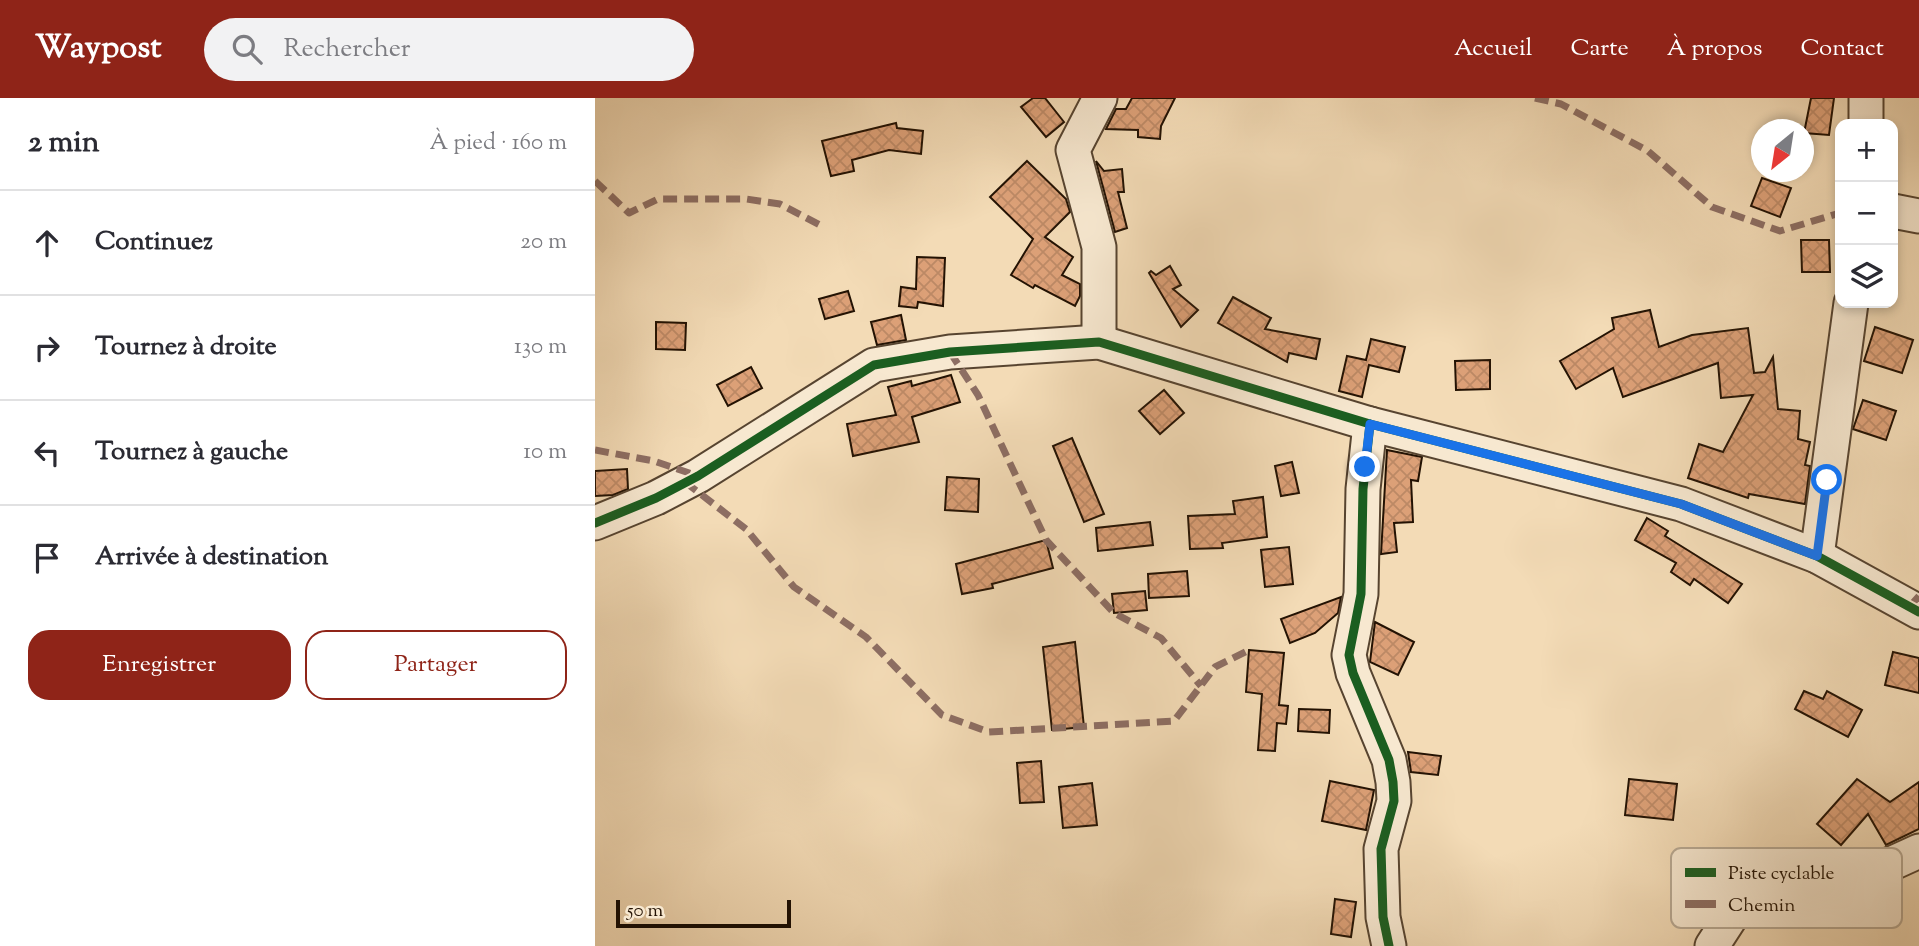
<!DOCTYPE html>
<html lang="fr">
<meta charset="utf-8">
<style>
:root{--surface:#fff;--page:#f2f2f3;--text:#2b2b33;--muted:#7c7c81;--line:#e1e1e2;--accent:#8f2418}
body{margin:0;font-family:"Sorts Mill Goudy",serif;background:var(--page);color:var(--text)}
.controls{position:absolute;right:21px;top:21px;display:grid;overflow:hidden;border-radius:14px;box-shadow:0 4px 10px #0003}
.controls button{width:63px;height:63px;display:grid;place-items:center;padding:0;border:0;border-bottom:2px solid var(--line);background:var(--surface);color:var(--text);font:35px sans-serif}
.compass{position:absolute;left:1156px;top:21px;width:63px;height:63px;border-radius:50%;background:var(--surface);box-shadow:0 4px 10px #0003;rotate:210deg}
.scale{position:absolute;left:21px;bottom:18px;width:175px;box-sizing:border-box;padding-left:7px;border:4px solid #231203;border-top:0;font-size:19px;line-height:24px;white-space:nowrap;color:#231203;-webkit-text-stroke:5px #f7e8d0;paint-order:stroke}
.stop{position:absolute;width:21px;height:21px;margin:-16px;border:5px solid #1a73e8;border-radius:50%;background:#fff}
.stop.end{background:#1a73e8;border-color:#fff;box-shadow:0 2px 7px #0008}
.list{margin:0;padding:0;list-style:none}
h2{display:flex;justify-content:space-between;align-items:center;height:91px;margin:0;padding:0 28px;font-size:30px}
h2 small{font-size:23px;font-weight:400;color:var(--muted)}
.list li{display:grid;grid-template-columns:46px 1fr auto;gap:21px;align-items:center;box-sizing:border-box;height:105px;padding:0 28px;border-top:2px solid var(--line)}
.list b{display:block;font-size:26px;white-space:nowrap}
.list em{font-size:23px;font-style:normal;color:var(--muted)}
.actions{display:flex;gap:14px;padding:21px 28px}
.actions a{flex:1;padding:16px 0;border:2px solid var(--accent);border-radius:21px;text-align:center;font-size:24px;color:var(--accent)}
.actions .main{background:var(--accent);color:#fff}
.icon{flex:none;width:38px;height:38px;fill:none;stroke:currentColor;stroke-width:2;stroke-linecap:round;stroke-linejoin:round}
.map{position:relative;flex:none;width:1324px;height:848px;overflow:hidden}
header{display:flex;align-items:center;gap:42px;box-sizing:border-box;height:98px;padding:0 35px;background:var(--accent);color:#fff}
header strong{font-size:33px}
nav{display:flex;gap:38px;margin-inline-start:auto;font-size:24px}
.search{width:490px;height:63px;background:var(--page);display:flex;align-items:center;gap:18px;box-sizing:border-box;padding:0 24px;border-radius:38px;color:var(--muted);font-size:26px}
main{display:flex}
aside{flex:1;background:var(--surface)}
.map>svg:first-child{display:block}
.building{fill:url(#building-cross-hatch);stroke:#231203;stroke-width:2}
.lines{fill:none;stroke-linecap:round;stroke-linejoin:round}
.minor-casing{stroke:#574430;stroke-width:37}
.minor{stroke:#f7e8d0;stroke-width:33}
.quiet{stroke:#8d6e63;stroke-width:7;stroke-dasharray:14 7;stroke-linecap:butt}
.cycleway-casing{stroke:#f7e8d0;stroke-width:13}
.cycleway{stroke:#1b5e20;stroke-width:9}
.route{stroke:#1a73e8;stroke-width:9}
.key{fill:#f7e8d0;stroke:#b7a892;stroke-width:2}
.key-label{font-size:19px;fill:#231203}
</style>
<header>
<strong>Waypost</strong>
<div class="search"><svg class="icon" aria-label="search" viewBox="0 0 24 24"><circle cx="10" cy="10" r="6"/><path d="M15 15l6 6"/></svg>Rechercher</div>
<nav><a>Accueil</a><a>Carte</a><a>À propos</a><a>Contact</a></nav>
</header>
<main>
<aside>
<h2>2 min<small>À pied · 160 m</small></h2>
<ul class="list">
<li><svg class="icon" aria-label="ahead" viewBox="0 0 24 24"><path d="M12 20V5M6 11l6-6 6 6"/></svg><div><b>Continuez</b></div><em>20 m</em></li>
<li><svg class="icon" aria-label="right" viewBox="0 0 24 24"><path d="M7 20v-9h11M14 6l5 5-5 5"/></svg><div><b>Tournez à droite</b></div><em>130 m</em></li>
<li><svg class="icon" aria-label="left" viewBox="0 0 24 24"><path d="M17 20v-9H6M10 6l-5 5 5 5"/></svg><div><b>Tournez à gauche</b></div><em>10 m</em></li>
<li><svg class="icon" aria-label="arrive" viewBox="0 0 24 24"><path d="M6 21V4h12l-3 4 3 4H6"/></svg><div><b>Arrivée à destination</b></div></li>
</ul>
<div class="actions"><a class="main">Enregistrer</a><a>Partager</a></div>
</aside>
<div class="map">
<svg width="1324" height="848" viewBox="0 0 1324 848">
<defs>
<pattern id="building-cross-hatch" width="8" height="8" patternUnits="userSpaceOnUse" patternTransform="scale(1.75)"><rect width="8" height="8" fill="#dca077"/><path d="M0 0l8 8M0 8l8-8" fill="none" stroke="#bc8965"/></pattern>
</defs>
<rect width="100%" height="100%" fill="#f3dbb6"/>
<filter id="stains"><feTurbulence type="fractalNoise" baseFrequency=".00286" numOctaves="4"/><feColorMatrix values="0 0 0 0 .2 0 0 0 0 .09 0 0 0 0 .02 0 0 0 .5 -.17"/></filter>
<radialGradient id="worn" r=".72"><stop offset=".6" stop-color="#630" stop-opacity="0"/><stop offset="1" stop-color="#630" stop-opacity=".3"/></radialGradient>
<g class="building">
<path d="M 438,0 L 450,0 L 469,24 L 451,39 L 426,9 Z"/>
<path d="M 537,0 L 580,0 L 566,28 L 565,41 L 543,39 L 543,32 L 511,31 L 521,11 L 531,11 Z"/>
<path d="M 1216,0 L 1239,0 L 1234,37 L 1209,35 Z"/>
<path d="M 301,25 L 302,30 L 328,33 L 326,56 L 294,52 L 257,62 L 259,73 L 236,78 L 227,43 Z"/>
<path d="M 432,63 L 471,101 L 475,114 L 450,139 L 478,159 L 467,177 L 485,186 L 485,198 L 480,208 L 440,187 L 438,190 L 416,177 L 438,141 L 395,99 Z"/>
<path d="M 501,63 L 509,73 L 527,71 L 529,94 L 523,94 L 532,130 L 520,134 Z"/>
<path d="M 1167,80 L 1196,90 L 1185,119 L 1156,108 Z"/>
<path d="M 1206,142 L 1234,142 L 1235,174 L 1207,174 Z"/>
<path d="M 322,159 L 350,160 L 348,208 L 323,204 L 322,210 L 304,208 L 306,189 L 321,191 Z"/>
<path d="M 575,168 L 586,187 L 578,191 L 603,212 L 586,229 L 554,175 L 556,173 L 561,177 Z"/>
<path d="M 253,193 L 259,213 L 230,221 L 224,201 Z"/>
<path d="M 638,199 L 676,220 L 670,231 L 725,241 L 721,261 L 694,255 L 692,264 L 623,225 Z"/>
<path d="M 1055,212 L 1064,249 L 1097,237 L 1153,230 L 1159,275 L 1170,274 L 1178,259 L 1183,311 L 1205,313 L 1203,341 L 1215,344 L 1210,367 L 1215,368 L 1210,406 L 1154,396 L 1153,400 L 1093,380 L 1104,346 L 1128,354 L 1158,297 L 1126,300 L 1123,265 L 1028,299 L 1018,270 L 981,291 L 965,263 L 1019,231 L 1017,220 Z"/>
<path d="M 306,217 L 311,242 L 282,247 L 276,224 Z"/>
<path d="M 61,224 L 91,225 L 90,252 L 61,251 Z"/>
<path d="M 1280,229 L 1318,242 L 1307,275 L 1269,263 Z"/>
<path d="M 776,241 L 810,249 L 804,274 L 774,267 L 767,299 L 744,293 L 752,258 L 771,262 Z"/>
<path d="M 895,262 L 895,291 L 861,292 L 860,263 Z"/>
<path d="M 156,269 L 167,290 L 133,308 L 122,287 Z"/>
<path d="M 356,277 L 365,304 L 317,319 L 324,344 L 258,358 L 252,326 L 301,317 L 293,289 L 316,283 L 317,288 Z"/>
<path d="M 569,292 L 589,315 L 565,336 L 544,313 Z"/>
<path d="M 1268,302 L 1301,313 L 1291,342 L 1258,331 Z"/>
<path d="M 477,340 L 509,416 L 489,424 L 458,348 Z"/>
<path d="M 792,352 L 827,359 L 823,383 L 816,382 L 818,424 L 799,425 L 802,454 L 786,456 Z"/>
<path d="M 697,364 L 704,395 L 686,398 L 680,368 Z"/>
<path d="M 32,371 L 33,391 L 18,397 L 0,398 L 0,373 Z"/>
<path d="M 352,379 L 384,381 L 383,414 L 350,412 Z"/>
<path d="M 668,399 L 672,439 L 627,445 L 628,450 L 595,451 L 593,418 L 640,416 L 638,403 Z"/>
<path d="M 1052,420 L 1073,433 L 1070,438 L 1147,486 L 1133,505 L 1099,481 L 1095,487 L 1076,474 L 1081,465 L 1040,442 Z"/>
<path d="M 555,424 L 558,447 L 503,453 L 501,430 Z"/>
<path d="M 451,442 L 458,470 L 397,486 L 398,490 L 367,496 L 361,466 Z"/>
<path d="M 694,449 L 698,486 L 670,489 L 666,452 Z"/>
<path d="M 592,473 L 594,498 L 554,500 L 553,476 Z"/>
<path d="M 550,493 L 552,512 L 519,515 L 517,496 Z"/>
<path d="M 746,499 L 743,515 L 720,535 L 695,545 L 686,521 Z"/>
<path d="M 780,524 L 819,544 L 803,577 L 775,564 Z"/>
<path d="M 480,544 L 489,629 L 457,632 L 448,549 Z"/>
<path d="M 654,552 L 689,555 L 684,607 L 693,608 L 691,626 L 682,625 L 680,653 L 663,652 L 667,596 L 651,594 Z"/>
<path d="M 1298,554 L 1324,560 L 1324,595 L 1290,587 Z"/>
<path d="M 1209,593 L 1228,601 L 1232,593 L 1267,612 L 1253,639 L 1200,611 Z"/>
<path d="M 704,611 L 735,612 L 734,635 L 703,633 Z"/>
<path d="M 813,654 L 846,658 L 843,677 L 816,674 Z"/>
<path d="M 446,663 L 449,704 L 425,705 L 422,665 Z"/>
<path d="M 1034,681 L 1082,686 L 1078,722 L 1030,717 Z"/>
<path d="M 1262,681 L 1295,704 L 1324,684 L 1324,731 L 1291,747 L 1273,716 L 1246,747 L 1222,726 Z"/>
<path d="M 735,683 L 779,692 L 771,732 L 727,723 Z"/>
<path d="M 497,685 L 502,727 L 468,730 L 464,689 Z"/>
<path d="M 740,801 L 761,804 L 756,839 L 736,836 Z"/>
</g>
<g class="lines">
<g class="minor-casing">
<g id="minor">
<path d="M 1271,26 L 1271,0"/>
<path d="M 1298,113 L 1324,118"/>
<path d="M 504,244 L 504,149 L 478,52 L 505,0"/>
<path d="M 775,326 L 768,391 L 766,496 L 754,557 L 758,575 L 794,662 L 798,684 L 799,703 L 786,751 L 788,819 L 794,848"/>
<path d="M 0,425 L 61,400 L 103,378 L 279,267 L 355,254 L 504,244 L 775,326 L 1086,406 L 1222,458 L 1324,514"/>
<path d="M 1222,458 L 1256,205"/>
<path d="M 1117,848 L 1141,811 L 1181,778 L 1194,774 L 1267,779 L 1324,753"/>
</g>
</g>
<use href="#minor" class="minor"/>
<g class="quiet">
<path d="M 940,0 L 966,6 L 1053,53 L 1117,109 L 1185,133 L 1245,115"/>
<path d="M 0,83 L 34,115 L 63,101 L 151,101 L 185,106 L 225,127"/>
<path d="M 355,254 L 383,297 L 451,442 L 519,515 L 566,540 L 606,588"/>
<path d="M 0,352 L 59,363 L 103,378"/>
<path d="M 90,384 L 151,431 L 199,489 L 271,539 L 347,617 L 394,634 L 579,623 L 620,569 L 654,552"/>
<path d="M 1315,508 L 1324,498"/>
</g>
<g class="cycleway-casing">
<g id="cycleway">
<path d="M 775,326 L 768,391 L 766,496 L 754,557 L 758,575 L 794,662 L 798,684 L 799,703 L 786,751 L 788,819 L 794,848"/>
<path d="M 0,425 L 61,400 L 103,378 L 279,267 L 355,254 L 504,244 L 775,326 L 1086,406 L 1222,458 L 1324,514"/>
</g>
</g>
<use href="#cycleway" class="cycleway"/>
</g>
<g class="lines">
<path class="route" d="M 770,369 L 775,326 L 1086,406 L 1222,458 L 1232,382"/>
</g>
<rect x="1076" y="750" width="231" height="80" rx="10" class="key"/>
<rect x="1090" y="770" width="31" height="9" fill="#1b5e20"/>
<rect x="1090" y="802" width="31" height="8" fill="#8d6e63"/>
<g class="key-label">
<text x="1133" y="781">Piste cyclable</text>
<text x="1133" y="813">Chemin</text>
</g>
<rect width="100%" height="100%" filter="url(#stains)"/>
<rect width="100%" height="100%" fill="url(#worn)"/>
</svg>
<div class="controls">
<button>+</button>
<button>−</button>
<button><svg class="icon" aria-label="layers" viewBox="0 0 24 24"><path d="M12 4l9 5-9 5-9-5zM3 14l9 5 9-5"/></svg></button>
</div>
<svg class="compass" viewBox="-18 -18 36 36"><path d="M0-13l5 13h-10z" fill="#e53935"/><path d="M0 13l5-13h-10z" fill="#7c7c81"/></svg>
<div class="scale">50 m</div>
<div class="stop" style="left:1232px;top:382px"></div>
<div class="stop end" style="left:770px;top:369px"></div>
</div>
</main>
